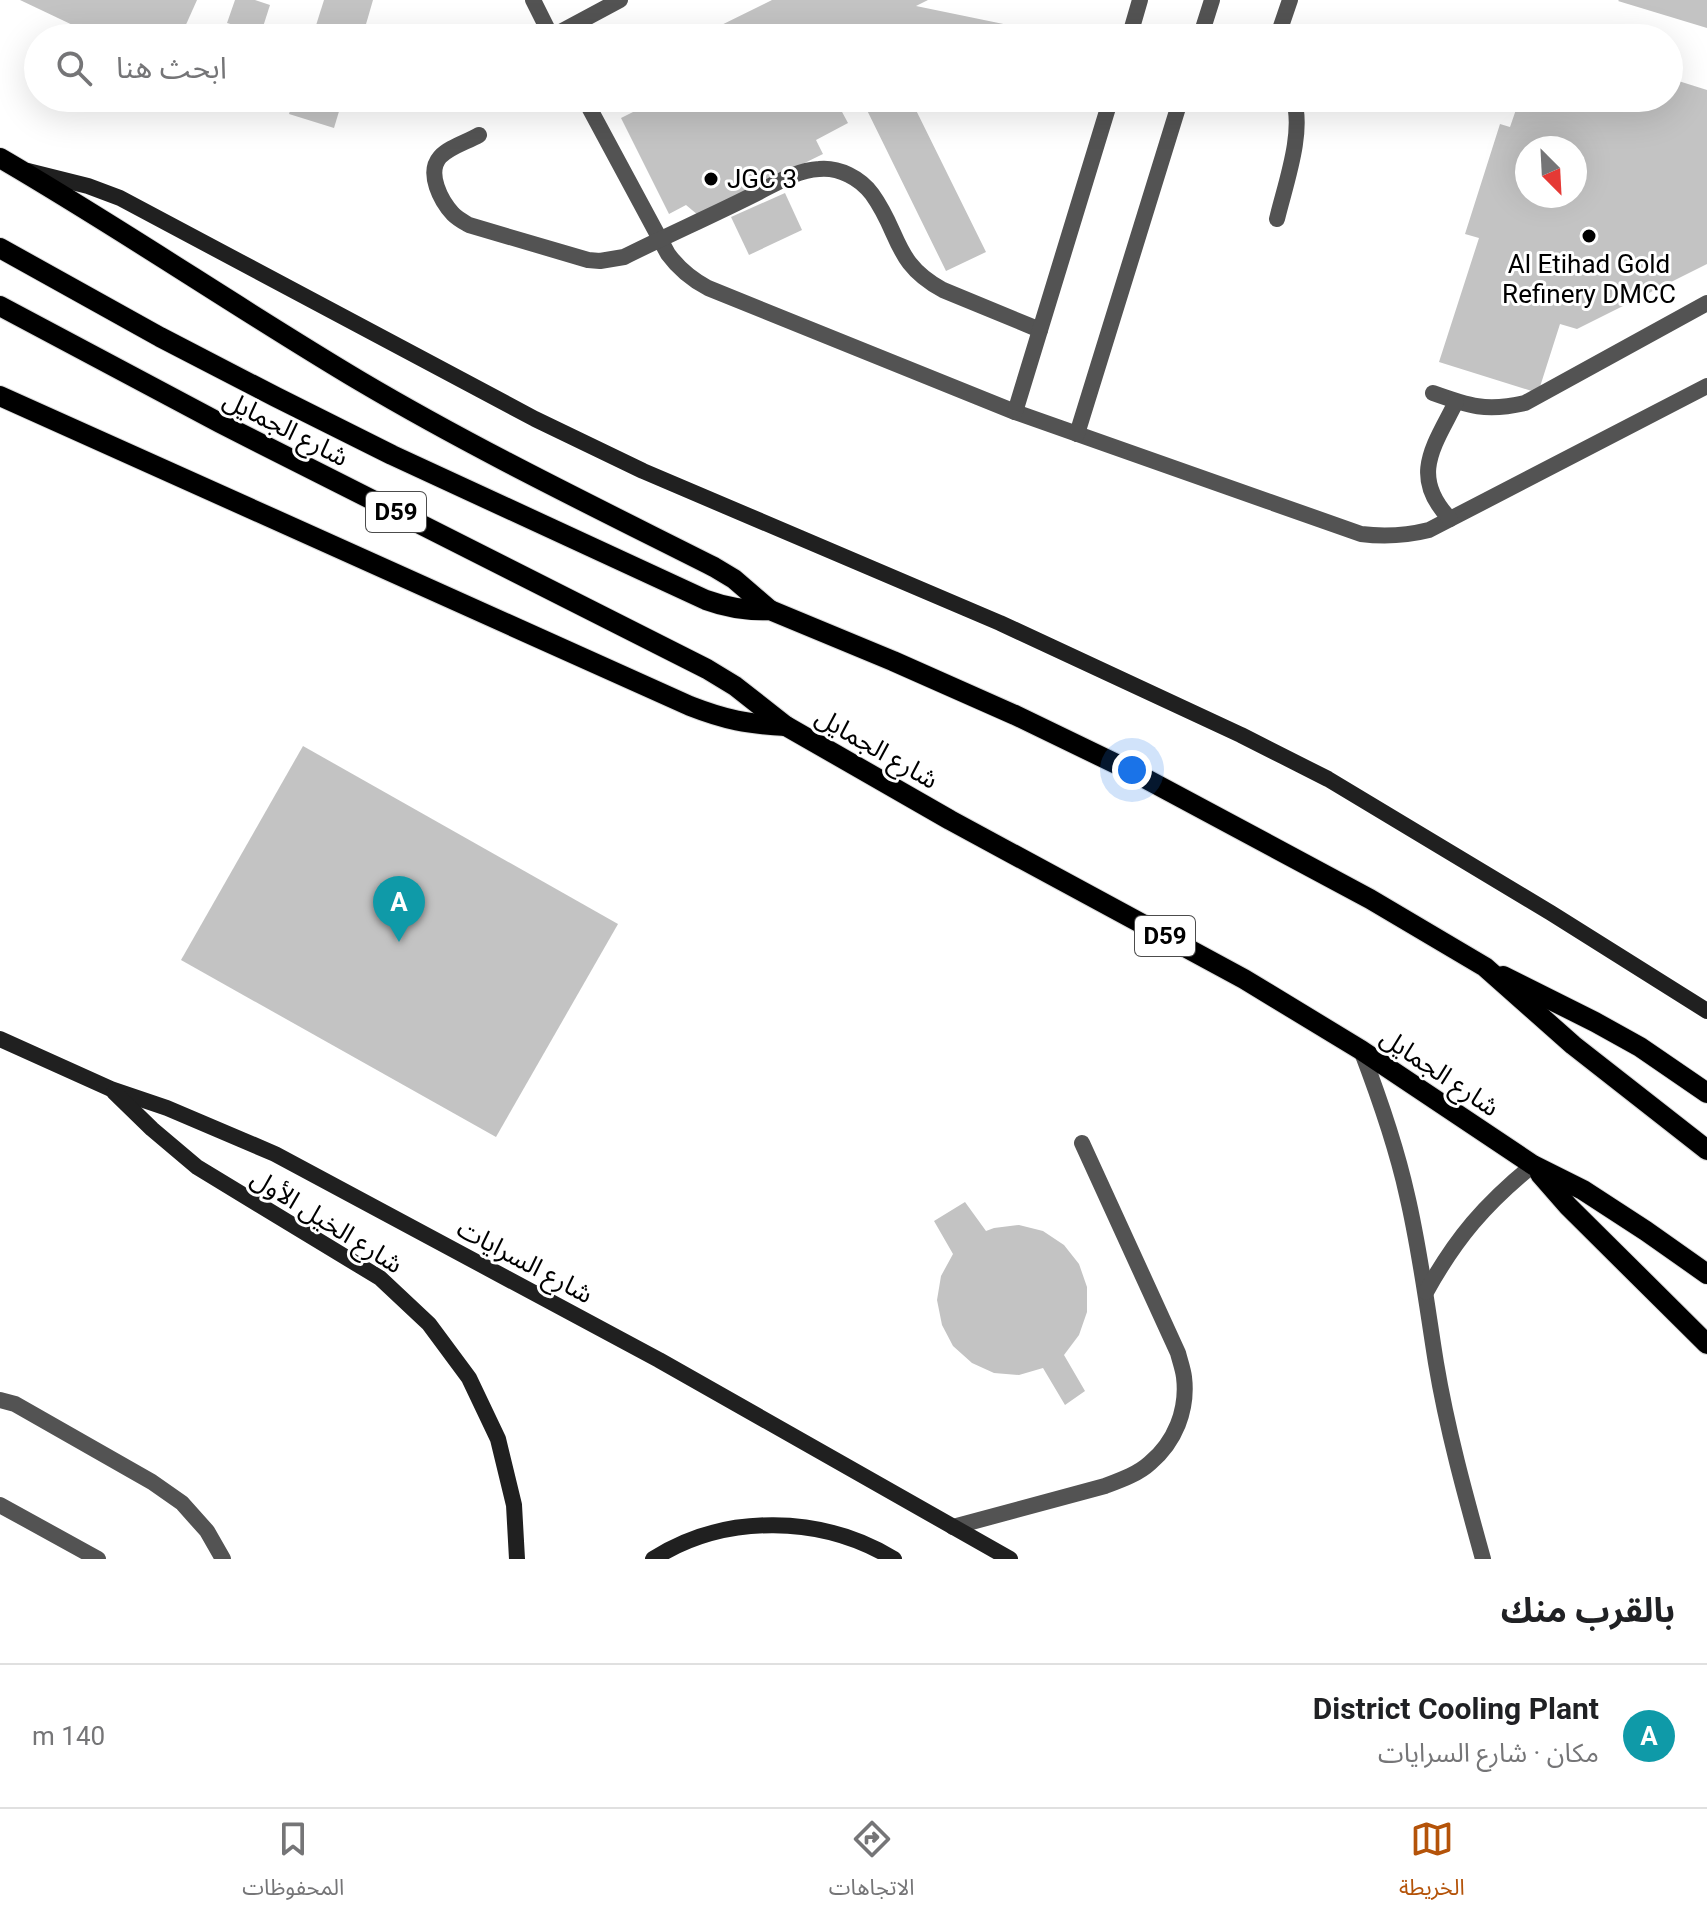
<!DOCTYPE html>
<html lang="ar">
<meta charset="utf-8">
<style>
:root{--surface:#fff;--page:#f6f6f6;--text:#202124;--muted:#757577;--line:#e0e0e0;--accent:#b45309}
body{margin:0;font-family:Roboto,"Noto Sans Arabic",sans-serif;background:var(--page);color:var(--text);direction:rtl}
.compass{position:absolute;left:1515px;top:136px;width:72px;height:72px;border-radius:50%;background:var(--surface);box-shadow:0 8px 32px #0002;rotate:156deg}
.you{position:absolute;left:1132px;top:770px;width:28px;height:28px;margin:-20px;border:6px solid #fff;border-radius:50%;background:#1a73e8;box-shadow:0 0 0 12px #1a73e833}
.badge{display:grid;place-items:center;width:52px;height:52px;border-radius:50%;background:var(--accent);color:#fff;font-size:26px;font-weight:700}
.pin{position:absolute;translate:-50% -66px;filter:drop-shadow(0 2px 4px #0008)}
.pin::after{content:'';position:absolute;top:42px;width:28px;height:24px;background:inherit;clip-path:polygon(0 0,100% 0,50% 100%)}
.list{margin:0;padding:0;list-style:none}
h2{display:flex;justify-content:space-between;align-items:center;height:104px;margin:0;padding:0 32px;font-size:34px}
h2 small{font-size:26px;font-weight:400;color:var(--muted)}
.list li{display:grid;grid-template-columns:52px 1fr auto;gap:24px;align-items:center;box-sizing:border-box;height:144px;padding:0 32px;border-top:2px solid var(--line)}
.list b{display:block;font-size:30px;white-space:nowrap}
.list p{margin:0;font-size:26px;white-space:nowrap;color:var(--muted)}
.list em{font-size:26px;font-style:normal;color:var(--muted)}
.icon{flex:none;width:44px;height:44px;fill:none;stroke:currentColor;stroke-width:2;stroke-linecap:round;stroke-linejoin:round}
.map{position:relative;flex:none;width:1707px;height:1559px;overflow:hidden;direction:ltr}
.search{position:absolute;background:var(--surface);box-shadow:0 8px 32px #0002;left:24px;right:24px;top:24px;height:88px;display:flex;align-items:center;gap:20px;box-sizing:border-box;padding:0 28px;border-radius:44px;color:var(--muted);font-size:30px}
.sheet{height:248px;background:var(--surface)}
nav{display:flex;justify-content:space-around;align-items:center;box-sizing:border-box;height:112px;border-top:2px solid var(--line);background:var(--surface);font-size:22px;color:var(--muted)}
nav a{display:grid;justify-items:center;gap:4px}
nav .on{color:var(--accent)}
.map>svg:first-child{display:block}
.building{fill:#c3c3c3;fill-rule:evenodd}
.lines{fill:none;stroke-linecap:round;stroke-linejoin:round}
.primary-casing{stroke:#dbdbdb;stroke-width:22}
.service{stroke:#535353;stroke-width:16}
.secondary{stroke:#202020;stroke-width:16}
.primary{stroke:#000;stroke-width:20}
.poi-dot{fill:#000;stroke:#fff;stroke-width:3}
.labels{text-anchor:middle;stroke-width:6;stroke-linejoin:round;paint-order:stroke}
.shield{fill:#fff;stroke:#4c4c4c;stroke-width:2}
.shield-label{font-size:24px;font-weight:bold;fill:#000}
.poi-label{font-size:26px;fill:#000;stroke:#fff;text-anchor:start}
.street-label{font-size:26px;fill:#000;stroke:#fff}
</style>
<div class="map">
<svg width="1707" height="1559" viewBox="0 0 1707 1559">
<rect width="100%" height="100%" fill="#fff"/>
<g class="building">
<path d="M 20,0 L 197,0 L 180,38 L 100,38 Z"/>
<path d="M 235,0 L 255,0 L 270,5 L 261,33 L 227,23 Z"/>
<path d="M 324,0 L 373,0 L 362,38 L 312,38 Z"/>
<path d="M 772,0 L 928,0 L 916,6 L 1066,37 L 1066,38 L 695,38 Z"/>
<path d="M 1707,0 L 1707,28 L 1618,1 L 1619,0 Z"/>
<path d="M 1669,78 L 1707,90 L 1707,264 L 1577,329 L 1560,324 L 1538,393 L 1439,362 L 1479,238 L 1465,234 L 1500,124 L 1510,127 L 1520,98 L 1669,98 ZM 1527,148 L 1575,148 L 1575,196 L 1527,196 Z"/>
<path d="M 294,98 L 343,98 L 334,128 L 289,114 Z"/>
<path d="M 636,98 L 910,98 L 986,252 L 946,271 L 862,100 L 841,110 L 848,123 L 816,140 L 823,154 L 698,215 L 686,205 L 669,214 L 621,118 L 641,108 Z"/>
<path d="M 785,193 L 802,230 L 749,255 L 731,217 Z"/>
<path d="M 303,746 L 618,924 L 496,1137 L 181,960 Z"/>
<path d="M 965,1202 L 986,1231 L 994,1228 L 1019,1225 L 1043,1231 L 1064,1245 L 1079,1264 L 1087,1287 L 1087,1312 L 1079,1335 L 1064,1355 L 1085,1391 L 1065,1405 L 1043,1368 L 1019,1375 L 994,1373 L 972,1363 L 953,1346 L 942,1325 L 937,1300 L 941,1276 L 953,1254 L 934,1221 Z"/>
</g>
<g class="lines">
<g class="primary-casing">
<g id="primary">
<path d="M 0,158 C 122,229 239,309 360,381 C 475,449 595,507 714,567 L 734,579 L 770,610"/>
<path d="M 0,248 L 160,337 L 276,397 L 392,455 L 706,600 C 728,608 747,611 770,610 L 893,661 L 1015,715 L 1135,773 L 1370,899 L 1485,967 L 1573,1045 L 1707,1150"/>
<path d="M 0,306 L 220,423 L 707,669 L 735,686 L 786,726 L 950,820 L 1244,979 L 1361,1050 L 1533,1165 L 1583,1190 L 1646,1231 L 1707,1274"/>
<path d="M 0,396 L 690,706 C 726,720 747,724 786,726"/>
<path d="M 1503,976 L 1595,1022 L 1640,1047 L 1707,1093"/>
<path d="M 1540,1174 L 1568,1206 L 1707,1344"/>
</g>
</g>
<g class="service">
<path d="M 533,0 L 552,38"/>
<path d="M 551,37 L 620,0"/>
<path d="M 1129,38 L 1140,0"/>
<path d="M 1200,38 L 1212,0"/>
<path d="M 1277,38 L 1290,0"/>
<path d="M 584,98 L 668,254 C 679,269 691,279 708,288 L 1015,412 L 1361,534 C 1385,537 1405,536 1429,530 L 1707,386"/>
<path d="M 479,135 C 467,142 449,147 440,157 C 426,173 441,201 453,214 C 458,219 464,222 469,225 L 588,260 L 600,261 L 624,257 C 666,236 709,217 751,196 C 772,186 795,170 819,169 C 839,167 860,178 872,194 C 901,234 893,263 943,290 L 1040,330"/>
<path d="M 1277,219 C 1285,185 1305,131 1293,98"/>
<path d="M 1433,393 C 1469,406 1486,412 1525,403 L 1707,303"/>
<path d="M 1015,412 L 1111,98"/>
<path d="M 1077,434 L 1181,98"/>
<path d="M 1450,519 C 1409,476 1434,446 1456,402"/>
<path d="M 1361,1050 C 1379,1097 1396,1145 1407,1195 C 1420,1250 1427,1307 1436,1363 C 1447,1429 1465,1494 1483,1559"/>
<path d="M 1426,1292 C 1456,1238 1485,1204 1533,1165"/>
<path d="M 0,1400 L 15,1404 L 152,1482 L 182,1503 L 207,1531 L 223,1559"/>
<path d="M 0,1505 L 98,1559"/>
<path d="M 953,1527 L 1105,1486 C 1121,1480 1138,1474 1150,1463 C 1175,1442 1188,1410 1184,1377 C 1183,1369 1180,1361 1178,1353 L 1082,1143"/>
</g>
<g class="secondary">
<path d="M 28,171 L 88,186 L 120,198 L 535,419 L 643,471 L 1000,623 L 1241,735 L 1328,779 L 1551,913 L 1707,1011"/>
<path d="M 0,1039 L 111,1089 L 167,1108 L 275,1154 L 659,1360 L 1010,1559"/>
<path d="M 114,1092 L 152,1129 L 197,1167 L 380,1278 L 429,1324 L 469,1378 L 498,1439 L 514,1505 L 517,1559"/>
<path d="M 653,1559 C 725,1513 822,1515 894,1559"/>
</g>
<use href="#primary" class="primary"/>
</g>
<g class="poi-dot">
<circle cx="711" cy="179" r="8"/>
<circle cx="1589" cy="236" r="8"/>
</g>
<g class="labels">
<g class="shield">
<rect x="366" y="492" width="60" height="40" rx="6"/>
<rect x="1135" y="916" width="60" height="40" rx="6"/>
</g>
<g class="shield-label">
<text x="396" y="520">D59</text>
<text x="1165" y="944">D59</text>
</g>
<g class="poi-label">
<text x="727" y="188">JGC 3</text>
<text x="1589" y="273" text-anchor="middle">Al Etihad Gold<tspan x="1589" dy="30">Refinery DMCC</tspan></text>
</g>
<g class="street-label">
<text transform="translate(286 428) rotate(27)" y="9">شارع الجمايل</text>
<text transform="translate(877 748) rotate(30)" y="9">شارع الجمايل</text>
<text transform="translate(1440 1072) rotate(34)" y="9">شارع الجمايل</text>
<text transform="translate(327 1221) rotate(32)" y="9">شارع الخيل الأول</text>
<text transform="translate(525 1261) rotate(28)" y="9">شارع السرايات</text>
</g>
</g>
</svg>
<svg class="compass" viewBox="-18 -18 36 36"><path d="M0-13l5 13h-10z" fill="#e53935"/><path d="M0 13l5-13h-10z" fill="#757577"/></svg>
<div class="you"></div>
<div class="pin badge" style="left:399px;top:942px;background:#0f9aa8">A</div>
<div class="search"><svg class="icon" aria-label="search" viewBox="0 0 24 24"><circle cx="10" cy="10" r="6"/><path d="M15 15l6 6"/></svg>ابحث هنا</div>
</div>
<section class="sheet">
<h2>بالقرب منك<small></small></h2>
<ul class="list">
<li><span class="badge" style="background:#0f9aa8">A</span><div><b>District Cooling Plant</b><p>مكان · شارع السرايات</p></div><em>140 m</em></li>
</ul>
</section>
<nav>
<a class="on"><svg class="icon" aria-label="map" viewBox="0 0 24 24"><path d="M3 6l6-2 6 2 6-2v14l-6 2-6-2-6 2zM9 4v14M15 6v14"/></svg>الخريطة</a>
<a><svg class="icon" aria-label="directions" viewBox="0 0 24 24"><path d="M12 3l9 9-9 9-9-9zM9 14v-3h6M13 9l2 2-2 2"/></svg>الاتجاهات</a>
<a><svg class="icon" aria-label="saved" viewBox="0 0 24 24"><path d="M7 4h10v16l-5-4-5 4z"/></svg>المحفوظات</a>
</nav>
